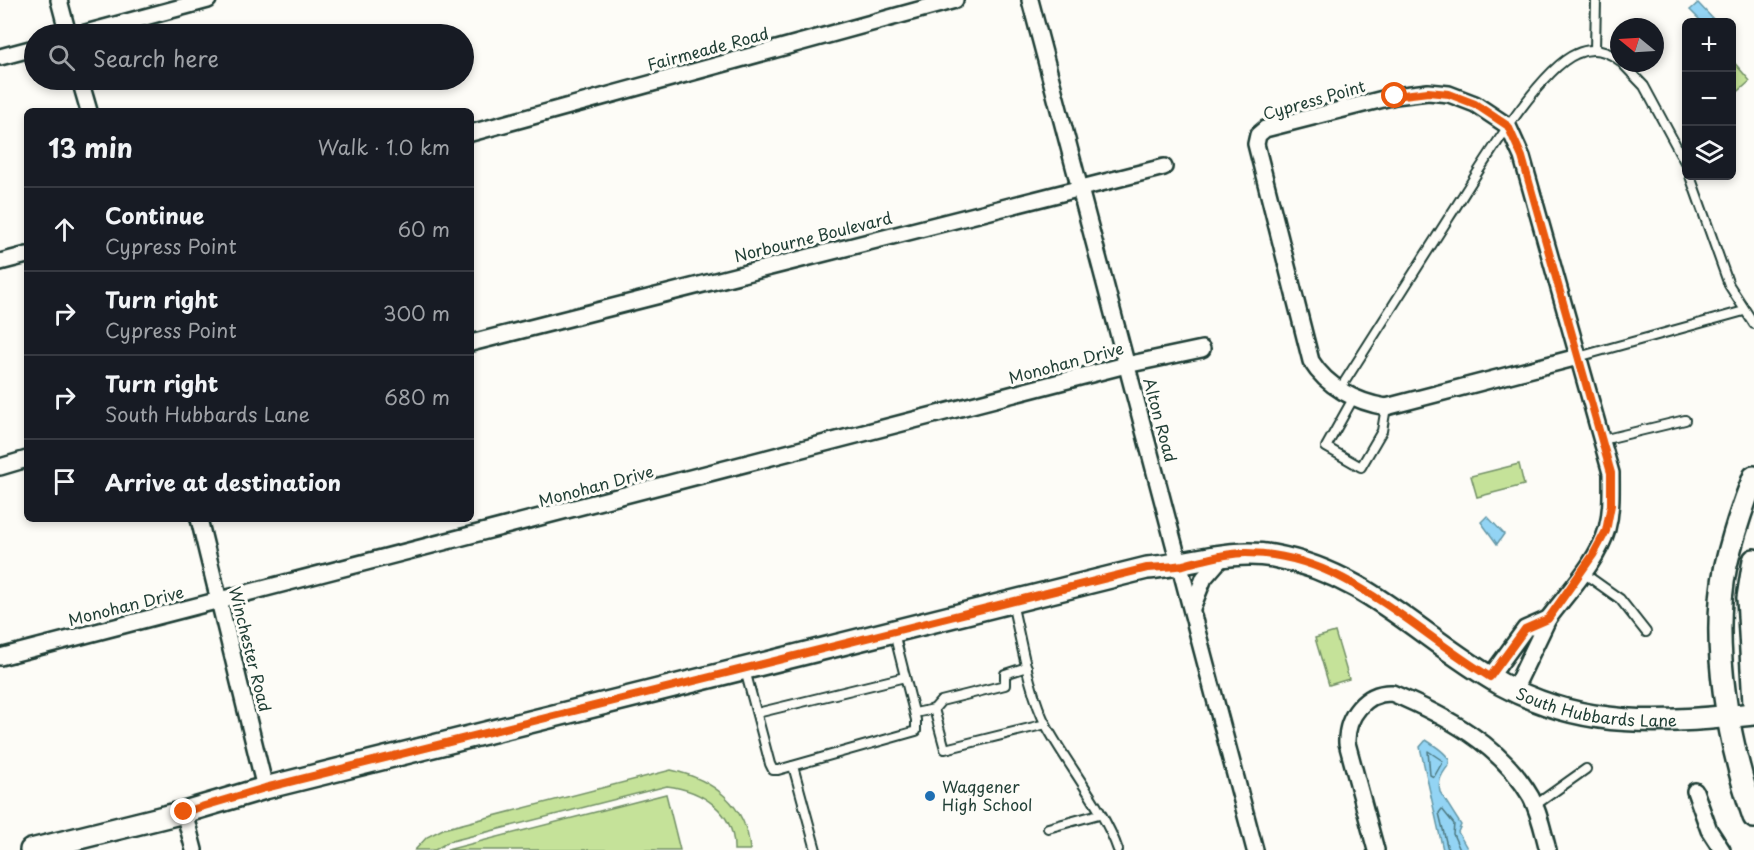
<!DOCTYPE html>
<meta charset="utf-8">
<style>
:root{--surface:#171b24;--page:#242831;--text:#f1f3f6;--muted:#9ea1a6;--line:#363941}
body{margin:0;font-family:"Playpen Sans",sans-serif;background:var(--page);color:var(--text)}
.controls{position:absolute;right:18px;top:18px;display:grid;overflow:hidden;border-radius:9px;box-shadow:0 3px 9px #0003}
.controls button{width:54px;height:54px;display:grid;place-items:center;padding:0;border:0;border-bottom:2px solid var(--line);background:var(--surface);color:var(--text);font:30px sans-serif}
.compass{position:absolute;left:1610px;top:18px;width:54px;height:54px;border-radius:50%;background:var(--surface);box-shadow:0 3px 9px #0003;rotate:288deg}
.stop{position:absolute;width:18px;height:18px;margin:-14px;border:4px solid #ea580c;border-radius:50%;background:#fff}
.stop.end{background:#ea580c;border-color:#fff;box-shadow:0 2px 6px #0008}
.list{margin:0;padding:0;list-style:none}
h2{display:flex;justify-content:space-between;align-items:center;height:78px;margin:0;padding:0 24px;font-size:26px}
h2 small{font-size:20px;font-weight:400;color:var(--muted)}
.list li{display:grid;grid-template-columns:39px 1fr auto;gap:18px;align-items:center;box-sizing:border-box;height:84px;padding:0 24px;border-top:2px solid var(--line)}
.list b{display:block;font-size:22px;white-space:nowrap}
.list p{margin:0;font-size:20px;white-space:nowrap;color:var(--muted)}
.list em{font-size:20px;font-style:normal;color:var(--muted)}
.icon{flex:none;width:33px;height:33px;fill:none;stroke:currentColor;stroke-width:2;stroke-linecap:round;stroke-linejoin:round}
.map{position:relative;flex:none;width:1754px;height:850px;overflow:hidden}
.search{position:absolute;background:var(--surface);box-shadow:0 3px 9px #0003;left:24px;top:24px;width:450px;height:66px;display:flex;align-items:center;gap:15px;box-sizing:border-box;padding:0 21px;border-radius:33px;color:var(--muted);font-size:22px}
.panel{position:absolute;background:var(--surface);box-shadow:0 3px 9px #0003;left:24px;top:108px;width:450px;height:414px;border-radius:9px}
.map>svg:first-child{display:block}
.green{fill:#c5e299;stroke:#729066;stroke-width:1.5}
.water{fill:#93d4f4;stroke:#6598a7;stroke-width:1.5}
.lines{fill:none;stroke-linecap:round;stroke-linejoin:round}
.shore{stroke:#4d7981;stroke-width:1.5}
.lane-casing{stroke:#1f3d34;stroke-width:12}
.street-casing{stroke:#1f3d34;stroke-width:20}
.secondary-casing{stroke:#1f3d34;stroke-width:26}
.lane{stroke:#fdfcf7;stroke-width:8}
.street{stroke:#fdfcf7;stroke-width:15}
.secondary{stroke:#fdfcf7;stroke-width:21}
.route{stroke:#ea580c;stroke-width:8}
.poi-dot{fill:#1f6fb2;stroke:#fdfcf7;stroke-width:2}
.labels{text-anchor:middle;stroke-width:6;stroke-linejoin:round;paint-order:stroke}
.street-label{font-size:16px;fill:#1f3d34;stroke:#fdfcf7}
.poi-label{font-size:16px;fill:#1f3d34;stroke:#fdfcf7;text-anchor:start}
</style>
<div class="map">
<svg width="1754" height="850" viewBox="0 0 1754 850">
<rect width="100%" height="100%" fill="#fdfcf7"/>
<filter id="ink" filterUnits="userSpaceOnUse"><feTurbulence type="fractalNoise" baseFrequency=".0167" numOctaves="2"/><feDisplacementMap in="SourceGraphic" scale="12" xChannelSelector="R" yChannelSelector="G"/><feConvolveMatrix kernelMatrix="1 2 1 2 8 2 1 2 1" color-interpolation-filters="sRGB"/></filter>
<g filter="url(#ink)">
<g class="green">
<path d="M 1732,60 L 1750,81 L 1732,97 Z"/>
<path d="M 1519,464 L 1524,485 L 1477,497 L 1471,476 Z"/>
<path d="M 1335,632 L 1349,679 L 1329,685 L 1315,638 Z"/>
<path d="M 671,770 C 713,779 747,805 750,850 L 734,850 C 735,811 701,790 667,786 L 448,842 L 435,850 L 415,850 L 427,837 L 443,829 Z"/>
<path d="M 666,794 L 680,850 L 447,850 Z"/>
</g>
<g class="water">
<path d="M 1698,3 L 1715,21 L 1713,22 L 1702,22 L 1690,10 Z"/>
<path d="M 1487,516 L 1504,534 L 1497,544 L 1481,522 Z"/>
<path d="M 1426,740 C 1472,769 1434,762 1440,792 L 1461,825 L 1458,832 L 1468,850 L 1443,850 L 1420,747 Z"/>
</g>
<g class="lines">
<g class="shore">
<path d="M 1428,751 L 1443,761 L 1434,777 L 1430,775 Z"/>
<path d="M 1448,850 L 1439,813 L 1442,809 L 1454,824 L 1453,834 L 1460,850"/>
</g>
<g class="lane-casing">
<g id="lane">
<path d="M 1595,50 L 1596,0"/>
<path d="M 1622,63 L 1644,86 L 1686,164"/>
<path d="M 1690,176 L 1729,285 L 1754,324"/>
<path d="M 1578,357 L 1744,311"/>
<path d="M 1340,389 C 1376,332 1412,276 1448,219 C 1473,181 1537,70 1576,54 C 1591,47 1606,50 1619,60"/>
<path d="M 1354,397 L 1326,447 L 1361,467 L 1382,431 L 1386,407"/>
<path d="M 1602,440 L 1685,420"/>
<path d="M 1582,572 L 1620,599 L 1646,632"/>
<path d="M 1012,603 C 1021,640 1029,693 1047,727 C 1067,764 1105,811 1118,850"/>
<path d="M 1027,667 L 1005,674 L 1005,685 L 941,701 L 934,709 L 945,749 L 1046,724"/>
<path d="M 745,670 L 770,764 L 773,770 L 778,770 L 916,731 L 916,720 L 894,633"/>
<path d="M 757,713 L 905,677"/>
<path d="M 915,713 L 934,709"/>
<path d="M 793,766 L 816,850"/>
<path d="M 1534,806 L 1586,769"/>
<path d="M 1048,828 L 1099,814"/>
</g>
</g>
<g class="street-casing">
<g id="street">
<path d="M 59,0 L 68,34"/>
<path d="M 1030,0 L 1255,850"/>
<path d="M 82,34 L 208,0"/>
<path d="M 0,57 L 34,48"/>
<path d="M 80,80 L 89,111"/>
<path d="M 471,133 L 955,0"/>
<path d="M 0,262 L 27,255"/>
<path d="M 471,343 L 1164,167"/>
<path d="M 0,467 L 27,459"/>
<path d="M 199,519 L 265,788"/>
<path d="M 1192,608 L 1204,578 L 1224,555"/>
<path d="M 1548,619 C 1568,592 1598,561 1607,529 C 1612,510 1611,492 1611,473 L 1522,157 L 1508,126 L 1475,104 L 1449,94 L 1428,92 L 1395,96 L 1265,129 L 1258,135 L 1256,144 L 1311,361 C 1327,387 1356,402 1386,407 L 1578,357"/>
<path d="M 0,657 L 1126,365 L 1202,349"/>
<path d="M 1490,677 L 1525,629 L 1548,619 L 1514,690"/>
<path d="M 1695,791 L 1709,830 L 1722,850"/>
<path d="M 184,812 L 194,850"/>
<path d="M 1376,850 L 1347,743 C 1346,717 1365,692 1392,693 C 1446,716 1500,744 1531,797 C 1540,814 1543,832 1548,850"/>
</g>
</g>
<g class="secondary-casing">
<g id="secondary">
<path d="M 1754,477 C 1743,505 1733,535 1726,565 C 1710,642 1728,743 1754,817"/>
<path d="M 1754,560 L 1748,598 L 1754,704"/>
<path id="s1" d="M 31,850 L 184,812 L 265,788 L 1147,568 C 1189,565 1230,548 1273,556 C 1368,573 1421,639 1501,684 C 1585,730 1663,723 1754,714"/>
</g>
</g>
<use href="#lane" class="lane"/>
<use href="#street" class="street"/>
<use href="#secondary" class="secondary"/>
</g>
</g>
<g class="lines" filter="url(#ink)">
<path class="route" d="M 184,812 L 265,788 L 1147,568 C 1159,567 1172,567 1183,565 C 1204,560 1225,553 1246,553 C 1344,553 1412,630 1490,677 L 1525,629 L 1548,619 L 1593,555 L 1606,531 L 1611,505 L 1611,473 L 1522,157 L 1508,126 L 1475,104 L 1449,94 L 1428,92 L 1395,96"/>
</g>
<circle class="poi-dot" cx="930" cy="796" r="6"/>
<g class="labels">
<g class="street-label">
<text transform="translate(708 49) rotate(-15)" y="6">Fairmeade Road</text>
<text transform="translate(1314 100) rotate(-16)" y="6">Cypress Point</text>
<text transform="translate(813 237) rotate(-14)" y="6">Norbourne Boulevard</text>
<text transform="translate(1066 363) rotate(-15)" y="6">Monohan Drive</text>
<text transform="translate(1160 420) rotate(75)" y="6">Alton Road</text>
<text transform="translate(596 486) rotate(-15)" y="6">Monohan Drive</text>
<text transform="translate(126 606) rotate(-14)" y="6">Monohan Drive</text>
<text transform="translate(250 649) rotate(76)" y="6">Winchester Road</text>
<text dy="6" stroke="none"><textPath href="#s1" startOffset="1642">South Hubbards Lane</textPath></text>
</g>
<g class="poi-label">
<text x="942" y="793">Waggener<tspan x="942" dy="18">High School</tspan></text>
</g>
</g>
</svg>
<div class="controls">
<button>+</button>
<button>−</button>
<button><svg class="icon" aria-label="layers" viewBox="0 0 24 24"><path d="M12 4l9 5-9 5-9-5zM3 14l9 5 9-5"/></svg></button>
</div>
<svg class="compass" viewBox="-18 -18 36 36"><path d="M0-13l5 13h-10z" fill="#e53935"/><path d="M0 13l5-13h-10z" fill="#9ea1a6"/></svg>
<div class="stop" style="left:1395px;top:96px"></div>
<div class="stop end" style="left:184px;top:812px"></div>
<div class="search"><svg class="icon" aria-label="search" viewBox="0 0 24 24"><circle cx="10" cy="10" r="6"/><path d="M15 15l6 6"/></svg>Search here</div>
<section class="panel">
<h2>13 min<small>Walk · 1.0 km</small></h2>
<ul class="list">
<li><svg class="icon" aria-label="ahead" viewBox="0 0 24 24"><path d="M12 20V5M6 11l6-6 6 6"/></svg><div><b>Continue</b><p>Cypress Point</p></div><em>60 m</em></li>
<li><svg class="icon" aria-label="right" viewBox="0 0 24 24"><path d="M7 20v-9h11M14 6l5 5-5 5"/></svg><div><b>Turn right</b><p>Cypress Point</p></div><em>300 m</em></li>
<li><svg class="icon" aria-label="right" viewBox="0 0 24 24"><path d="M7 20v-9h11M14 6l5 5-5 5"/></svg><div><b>Turn right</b><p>South Hubbards Lane</p></div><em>680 m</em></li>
<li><svg class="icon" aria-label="arrive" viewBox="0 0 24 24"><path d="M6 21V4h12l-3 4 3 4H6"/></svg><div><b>Arrive at destination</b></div></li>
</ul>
</section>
</div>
